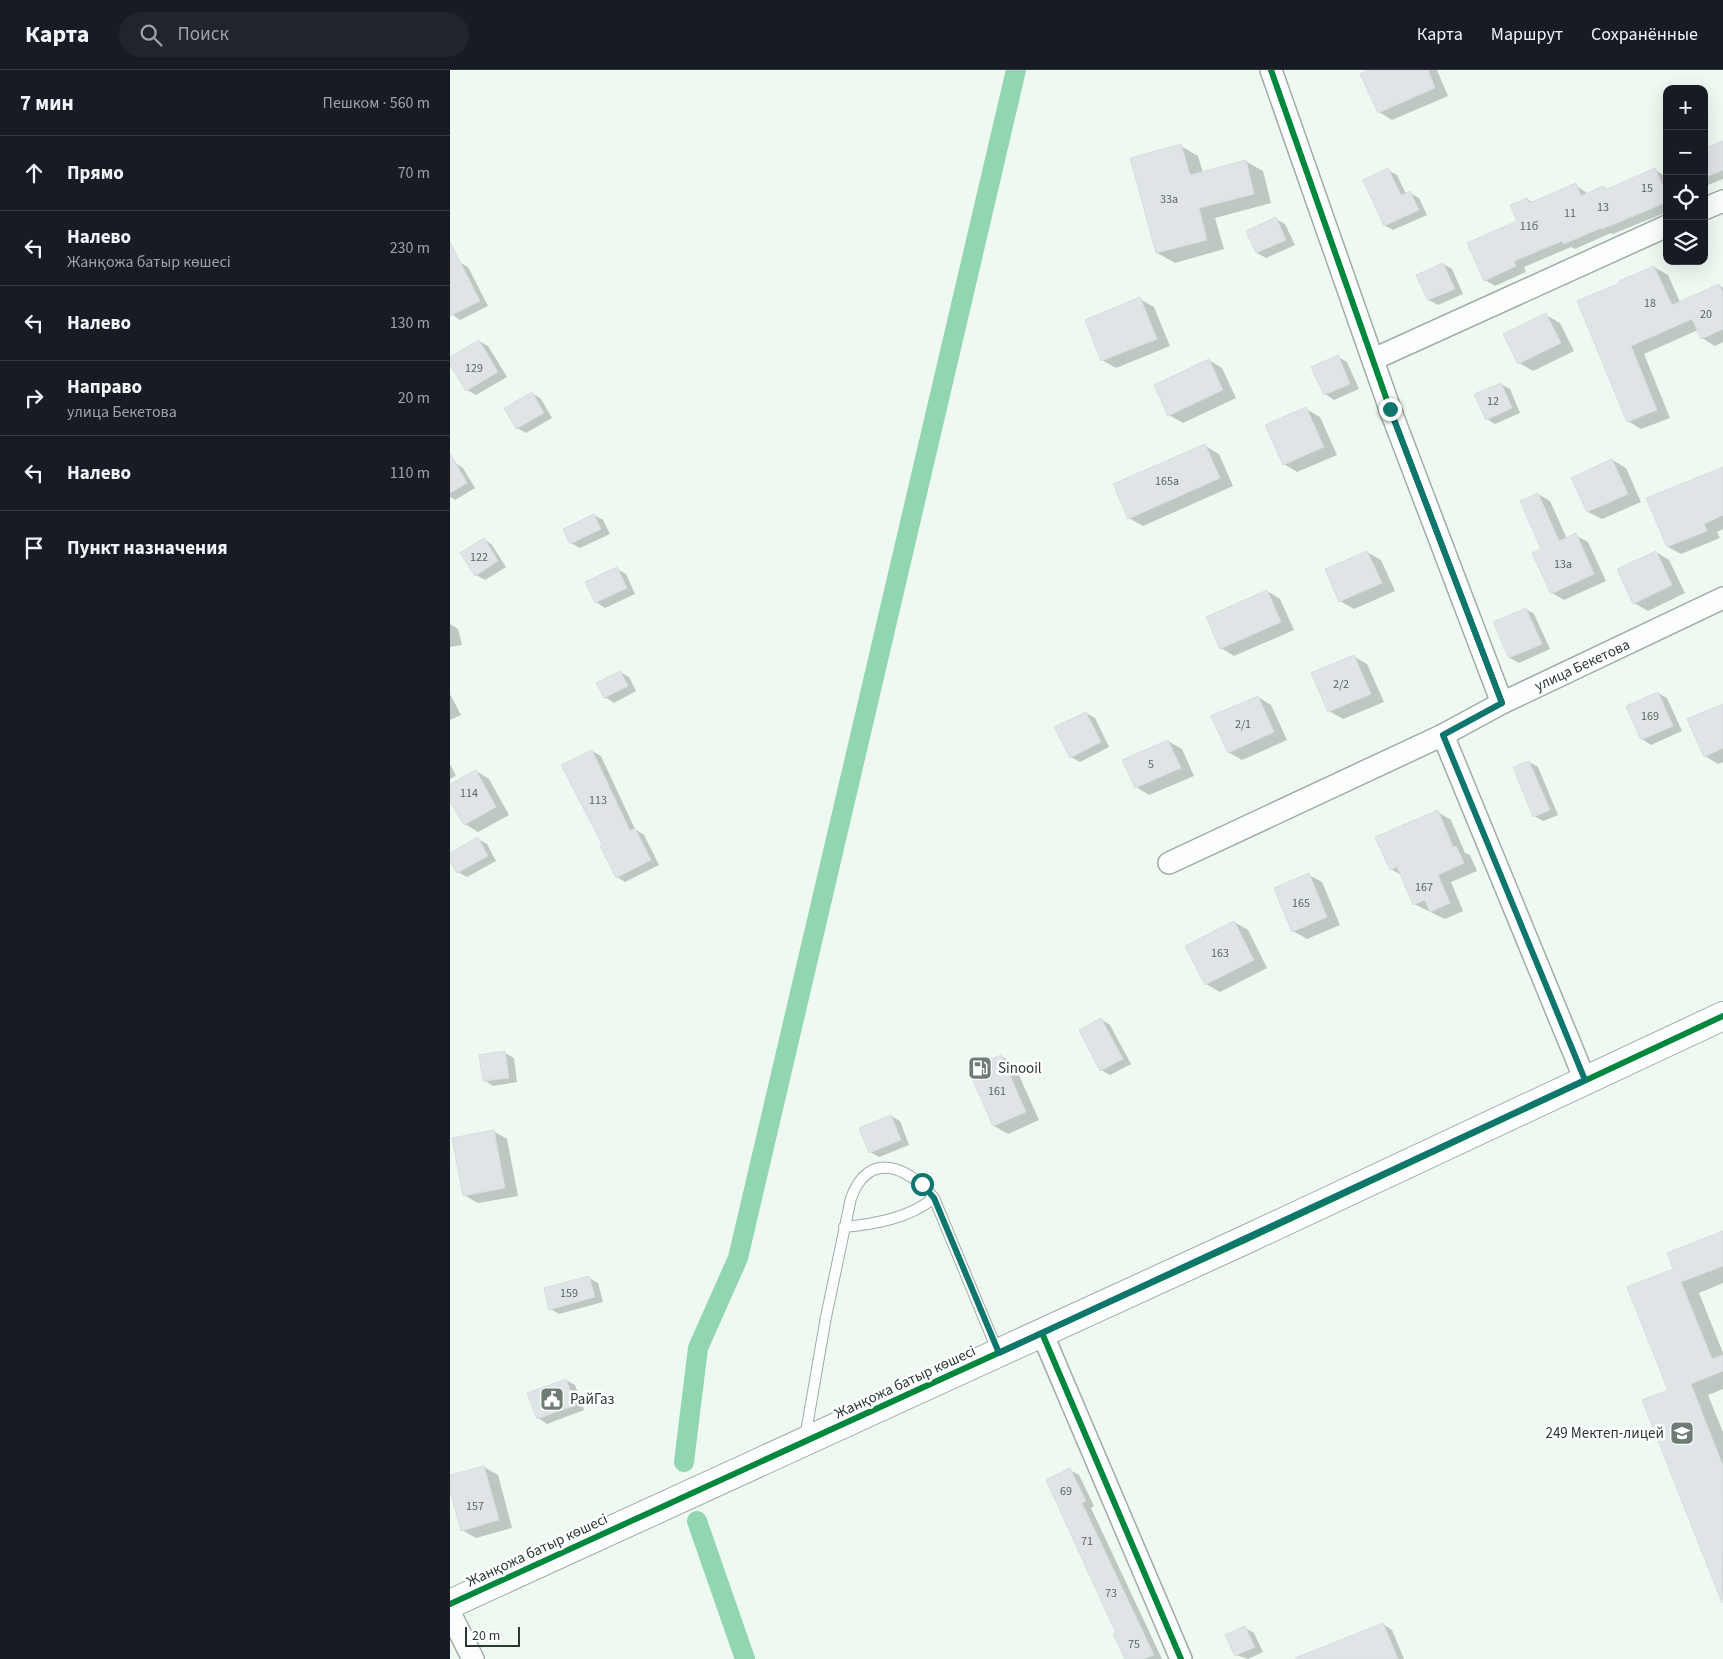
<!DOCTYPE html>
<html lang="ru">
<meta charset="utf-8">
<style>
:root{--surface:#171b24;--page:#20242c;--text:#f1f3f6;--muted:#9ea1a6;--line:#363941}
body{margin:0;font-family:"Source Sans 3",sans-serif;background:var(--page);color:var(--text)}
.controls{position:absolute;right:15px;top:15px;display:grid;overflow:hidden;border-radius:10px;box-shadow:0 5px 20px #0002}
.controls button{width:45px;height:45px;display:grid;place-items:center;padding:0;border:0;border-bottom:1px solid var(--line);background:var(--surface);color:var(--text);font:25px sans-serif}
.scale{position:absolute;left:15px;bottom:12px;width:55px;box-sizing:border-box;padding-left:5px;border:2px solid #2b3931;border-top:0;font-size:14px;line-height:18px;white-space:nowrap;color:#2b3931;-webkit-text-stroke:4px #fff;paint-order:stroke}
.stop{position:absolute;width:15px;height:15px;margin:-11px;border:4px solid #0f766e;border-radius:50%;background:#fff}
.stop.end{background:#0f766e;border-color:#fff;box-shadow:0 1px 5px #0008}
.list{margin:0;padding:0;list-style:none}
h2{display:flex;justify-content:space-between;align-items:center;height:65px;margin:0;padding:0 20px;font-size:21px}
h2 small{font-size:16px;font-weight:400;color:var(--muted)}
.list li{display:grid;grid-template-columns:32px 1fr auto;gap:15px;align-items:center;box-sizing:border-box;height:75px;padding:0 20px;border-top:1px solid var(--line)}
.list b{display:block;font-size:19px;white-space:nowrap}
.list p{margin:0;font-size:16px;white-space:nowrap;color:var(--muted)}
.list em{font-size:16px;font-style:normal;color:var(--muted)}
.icon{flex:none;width:28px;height:28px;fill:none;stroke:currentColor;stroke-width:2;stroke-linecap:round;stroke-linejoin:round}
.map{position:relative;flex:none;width:1273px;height:1589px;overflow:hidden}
header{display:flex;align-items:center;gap:30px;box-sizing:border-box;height:70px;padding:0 25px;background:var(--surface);border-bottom:1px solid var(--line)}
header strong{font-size:24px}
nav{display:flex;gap:28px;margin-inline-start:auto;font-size:18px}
.search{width:350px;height:45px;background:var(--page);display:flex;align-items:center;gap:12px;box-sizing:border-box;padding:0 18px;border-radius:28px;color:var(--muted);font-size:19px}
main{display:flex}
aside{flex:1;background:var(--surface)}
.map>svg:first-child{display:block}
.shadow{fill:#0003}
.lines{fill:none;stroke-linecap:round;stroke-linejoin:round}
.canal{stroke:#92d5b1;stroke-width:20}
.building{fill:#dfe4e6;stroke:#d9dde0}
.lane-casing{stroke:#a0aca5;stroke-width:12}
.street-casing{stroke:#a0aca5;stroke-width:24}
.secondary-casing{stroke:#a0aca5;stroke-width:30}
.lane{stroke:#fcfefd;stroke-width:10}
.street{stroke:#fcfefd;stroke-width:21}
.secondary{stroke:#fcfefd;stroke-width:28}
.cycleway-casing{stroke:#fff;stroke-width:9}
.cycleway{stroke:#00873e;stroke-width:6}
.route{stroke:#0f766e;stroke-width:6}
.labels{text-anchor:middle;stroke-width:5;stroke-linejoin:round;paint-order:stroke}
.number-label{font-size:12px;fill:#5a6660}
.street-label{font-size:15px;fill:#2b3931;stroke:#fff}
.poi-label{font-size:15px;fill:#2b3931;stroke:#fff;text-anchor:start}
</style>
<header>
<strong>Карта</strong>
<div class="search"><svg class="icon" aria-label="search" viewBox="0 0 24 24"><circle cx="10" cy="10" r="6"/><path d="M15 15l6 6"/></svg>Поиск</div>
<nav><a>Карта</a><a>Маршрут</a><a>Сохранённые</a></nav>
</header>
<main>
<aside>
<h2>7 мин<small>Пешком · 560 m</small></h2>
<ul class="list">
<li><svg class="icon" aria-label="ahead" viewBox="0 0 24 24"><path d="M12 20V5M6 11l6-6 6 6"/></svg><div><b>Прямо</b></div><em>70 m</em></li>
<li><svg class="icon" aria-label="left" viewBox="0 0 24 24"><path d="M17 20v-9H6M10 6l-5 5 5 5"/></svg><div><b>Налево</b><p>Жанқожа батыр көшесі</p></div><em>230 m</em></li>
<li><svg class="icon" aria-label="left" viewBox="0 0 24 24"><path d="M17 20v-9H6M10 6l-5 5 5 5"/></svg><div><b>Налево</b></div><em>130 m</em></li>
<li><svg class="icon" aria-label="right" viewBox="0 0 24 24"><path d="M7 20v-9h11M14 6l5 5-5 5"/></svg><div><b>Направо</b><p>улица Бекетова</p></div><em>20 m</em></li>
<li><svg class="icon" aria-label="left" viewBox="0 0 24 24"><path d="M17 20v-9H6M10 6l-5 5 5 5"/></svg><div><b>Налево</b></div><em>110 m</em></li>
<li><svg class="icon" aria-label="arrive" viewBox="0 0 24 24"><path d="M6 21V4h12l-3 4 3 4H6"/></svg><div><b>Пункт назначения</b></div></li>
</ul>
</aside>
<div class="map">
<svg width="1273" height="1589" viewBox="0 0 1273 1589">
<rect width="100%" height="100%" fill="#eef9f2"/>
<g class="shadow">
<path d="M 922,0 L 987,0 L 998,26 L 942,50 L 929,42 Z"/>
<path d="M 731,76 L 748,86 L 753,103 L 795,91 L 813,101 L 821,133 L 765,148 L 774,179 L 725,193 L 707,183 Z"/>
<path d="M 1254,81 L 1268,84 L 1273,94 L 1273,109 L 1258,115 L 1254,113 Z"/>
<path d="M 938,100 L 947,105 L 956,124 L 960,123 L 969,128 L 977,145 L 943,160 L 934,155 Z"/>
<path d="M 1205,100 L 1215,106 L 1217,110 L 1217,142 L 1163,164 L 1161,163 L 1125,179 L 1121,177 L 1074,197 L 1076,202 L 1045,216 L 1035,210 L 1068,151 L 1077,129 L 1084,133 L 1126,115 L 1138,124 L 1153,117 L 1158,120 Z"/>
<path d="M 826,149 L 835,154 L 845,175 L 816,188 L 807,183 Z"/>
<path d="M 9,192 L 18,197 L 38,236 L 10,250 L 0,243 L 0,197 Z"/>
<path d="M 993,194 L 1002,199 L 1013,224 L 988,235 L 979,230 Z"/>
<path d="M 1204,197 L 1218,205 L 1230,232 L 1269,215 L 1273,218 L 1273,272 L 1265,276 L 1252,268 L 1248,260 L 1194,284 L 1220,348 L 1191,359 L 1178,351 L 1172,214 Z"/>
<path d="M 690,229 L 704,237 L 720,276 L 666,298 L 652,290 Z"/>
<path d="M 1096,245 L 1110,253 L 1124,281 L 1083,301 L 1069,293 Z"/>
<path d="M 29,271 L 38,276 L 57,307 L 26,325 L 17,320 L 0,293 L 0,289 Z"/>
<path d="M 888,287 L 897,292 L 909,319 L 884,330 L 875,324 Z"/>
<path d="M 759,290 L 772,298 L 786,328 L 733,353 L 719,345 Z"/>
<path d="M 1051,314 L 1060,319 L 1070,343 L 1045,354 L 1037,349 Z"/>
<path d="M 82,323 L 91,329 L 102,348 L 76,363 L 67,358 Z"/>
<path d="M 856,339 L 870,347 L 887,385 L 847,402 L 834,394 Z"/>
<path d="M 755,376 L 769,384 L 783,416 L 693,456 L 679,448 Z"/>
<path d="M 1162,390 L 1176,398 L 1191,432 L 1152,449 L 1138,442 Z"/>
<path d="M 4,392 L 13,398 L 25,418 L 5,430 L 0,427 L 0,395 Z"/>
<path d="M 1273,398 L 1273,459 L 1267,462 L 1270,468 L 1231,484 L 1218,477 L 1238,414 Z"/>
<path d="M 1088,424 L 1100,431 L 1117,469 L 1125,465 L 1138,472 L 1156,511 L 1114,530 L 1102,523 L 1092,480 Z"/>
<path d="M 144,445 L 153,450 L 160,464 L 130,478 L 121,473 Z"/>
<path d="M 34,469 L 42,475 L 56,497 L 35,510 L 26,505 Z"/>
<path d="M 917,482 L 931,490 L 945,521 L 904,539 L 890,531 Z"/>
<path d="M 1206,482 L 1219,490 L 1235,523 L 1198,541 L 1184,533 Z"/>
<path d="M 167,499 L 176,504 L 185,524 L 155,538 L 146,532 Z"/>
<path d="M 817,521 L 830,529 L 844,560 L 784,586 L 771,578 Z"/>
<path d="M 1076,539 L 1084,544 L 1100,579 L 1069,593 L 1060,588 L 1045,552 Z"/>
<path d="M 0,554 L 8,559 L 12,575 L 0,577 Z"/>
<path d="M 903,586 L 917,594 L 934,632 L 893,649 L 879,641 L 863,604 Z"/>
<path d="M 170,602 L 179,607 L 186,621 L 164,633 L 155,627 L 148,614 Z"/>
<path d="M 1208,623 L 1217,628 L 1232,661 L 1201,675 L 1192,669 Z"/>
<path d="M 0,624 L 11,645 L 0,650 Z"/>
<path d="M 808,627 L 821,635 L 837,670 L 792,690 L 778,682 Z"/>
<path d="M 1273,635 L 1273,692 L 1268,694 L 1255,686 L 1239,650 Z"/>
<path d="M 636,643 L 645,648 L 659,677 L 630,692 L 621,687 Z"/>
<path d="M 718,671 L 732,679 L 744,706 L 699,725 L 686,717 Z"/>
<path d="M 142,681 L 151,686 L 185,759 L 194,765 L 209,795 L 175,812 L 167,807 L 154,775 Z"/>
<path d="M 1079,692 L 1088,697 L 1108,745 L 1093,751 L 1084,746 Z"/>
<path d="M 0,694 L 6,706 L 0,709 Z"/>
<path d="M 26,701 L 39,709 L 59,745 L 28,762 L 15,754 L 0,729 L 0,716 Z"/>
<path d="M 988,742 L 1001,750 L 1015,783 L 1020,785 L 1027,801 L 1001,812 L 1013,841 L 995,849 L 964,834 L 951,805 L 941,799 Z"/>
<path d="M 28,769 L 37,774 L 46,791 L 17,807 L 8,802 L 0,784 Z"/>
<path d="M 859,805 L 872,812 L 890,855 L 857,869 L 843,861 Z"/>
<path d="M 784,852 L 798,860 L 817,898 L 770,922 L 756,914 Z"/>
<path d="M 651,949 L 660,955 L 681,994 L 660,1005 L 651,1000 Z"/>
<path d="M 55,983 L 64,988 L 67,1012 L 43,1016 L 34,1010 Z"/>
<path d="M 551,986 L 564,994 L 589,1050 L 558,1064 L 544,1056 L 519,1000 Z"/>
<path d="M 441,1046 L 450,1051 L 459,1075 L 429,1087 L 420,1082 Z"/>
<path d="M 43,1061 L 57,1069 L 68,1126 L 28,1133 L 14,1125 Z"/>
<path d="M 1273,1163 L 1273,1213 L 1249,1223 L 1273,1283 L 1273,1319 L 1258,1325 L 1273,1362 L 1273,1529 L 1220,1321 L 1225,1199 L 1219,1184 Z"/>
<path d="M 139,1208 L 148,1213 L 153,1232 L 109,1244 L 101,1239 Z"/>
<path d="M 116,1310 L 125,1315 L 134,1340 L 97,1354 L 88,1348 Z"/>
<path d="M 34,1397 L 48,1405 L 62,1458 L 26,1468 L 12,1460 L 0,1416 L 0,1406 Z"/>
<path d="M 620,1400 L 629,1405 L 644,1436 L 641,1438 L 712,1589 L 676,1589 Z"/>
<path d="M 933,1554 L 942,1560 L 954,1589 L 847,1587 Z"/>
<path d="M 795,1558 L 804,1563 L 813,1582 L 798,1589 L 786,1585 Z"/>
</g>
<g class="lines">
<g class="canal">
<path d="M 234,1392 L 248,1278 L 288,1188 L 566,0"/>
<path d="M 247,1451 L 295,1589"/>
</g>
</g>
<g class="building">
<path d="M 918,0 L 978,0 L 985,18 L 928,43 L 910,4 Z"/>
<path d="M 1273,71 L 1273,100 L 1254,108 L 1254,79 Z"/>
<path d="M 731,74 L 740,105 L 796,90 L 804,124 L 749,138 L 757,170 L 706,183 L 680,88 Z"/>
<path d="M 938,98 L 951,125 L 960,121 L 969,140 L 934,156 L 913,110 Z"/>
<path d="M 1205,98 L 1217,126 L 1217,132 L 1152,159 L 1151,158 L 1114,174 L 1112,171 L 1064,191 L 1066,196 L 1034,211 L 1017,173 L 1067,151 L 1060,135 L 1077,128 L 1080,133 L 1126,113 L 1131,126 L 1153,116 L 1155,120 Z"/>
<path d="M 826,147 L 836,170 L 806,183 L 796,161 Z"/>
<path d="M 0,172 L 30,231 L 0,246 Z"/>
<path d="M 993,193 L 1005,219 L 978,230 L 966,205 Z"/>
<path d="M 1204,196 L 1222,235 L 1269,214 L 1273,223 L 1273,259 L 1251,269 L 1242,249 L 1181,276 L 1207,340 L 1177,352 L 1127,231 L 1170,213 L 1169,211 Z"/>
<path d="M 690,227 L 707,269 L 651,291 L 635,250 Z"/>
<path d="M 1096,243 L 1111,273 L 1068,294 L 1053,264 Z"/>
<path d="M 29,270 L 48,302 L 16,321 L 0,295 L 0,287 Z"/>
<path d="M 888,285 L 900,314 L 874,325 L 861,297 Z"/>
<path d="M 759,289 L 773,320 L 718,346 L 704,315 Z"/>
<path d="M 1051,313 L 1062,338 L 1036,350 L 1024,324 Z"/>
<path d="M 82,322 L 94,343 L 66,359 L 54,338 Z"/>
<path d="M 856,337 L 874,377 L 833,395 L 815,355 Z"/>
<path d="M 755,374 L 770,408 L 678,449 L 663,414 Z"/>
<path d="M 0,383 L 17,413 L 0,423 Z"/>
<path d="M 1162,389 L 1178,424 L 1137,442 L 1121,408 Z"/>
<path d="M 1273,397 L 1273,445 L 1254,454 L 1257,461 L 1217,477 L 1196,428 Z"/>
<path d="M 1088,423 L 1109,471 L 1126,463 L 1144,504 L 1101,524 L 1082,483 L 1091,479 L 1070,431 Z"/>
<path d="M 144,444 L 151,459 L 120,474 L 113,459 Z"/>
<path d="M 34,468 L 48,491 L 25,506 L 10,483 Z"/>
<path d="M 917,481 L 932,513 L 889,532 L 875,499 Z"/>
<path d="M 1206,481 L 1222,515 L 1183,534 L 1167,499 Z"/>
<path d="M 167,497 L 177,518 L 145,533 L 135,512 Z"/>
<path d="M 817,520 L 831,552 L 770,579 L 756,547 Z"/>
<path d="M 1076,538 L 1092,574 L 1059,588 L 1043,552 Z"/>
<path d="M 904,585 L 921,624 L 878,642 L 861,603 Z"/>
<path d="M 170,601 L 178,616 L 154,628 L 146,613 Z"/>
<path d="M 1208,622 L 1223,656 L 1191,670 L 1176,636 Z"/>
<path d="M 808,626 L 824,662 L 778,683 L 761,646 Z"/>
<path d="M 1273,634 L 1273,678 L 1254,687 L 1237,649 Z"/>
<path d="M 636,642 L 651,672 L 620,688 L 604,657 Z"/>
<path d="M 718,670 L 731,698 L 685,718 L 672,690 Z"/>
<path d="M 142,680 L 180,761 L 185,758 L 201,790 L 166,808 L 150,776 L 152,774 L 111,695 Z"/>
<path d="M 1079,691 L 1100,740 L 1083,747 L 1063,697 Z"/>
<path d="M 26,700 L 46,737 L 14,755 L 0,732 L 0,714 Z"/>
<path d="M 988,740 L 1003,777 L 1006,776 L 1014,793 L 988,805 L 1000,833 L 980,842 L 975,830 L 963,835 L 947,797 L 940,800 L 925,767 Z"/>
<path d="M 28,767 L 38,786 L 7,803 L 0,791 L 0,783 Z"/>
<path d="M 859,803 L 877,847 L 842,862 L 824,818 Z"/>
<path d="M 784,851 L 804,890 L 755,915 L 735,876 Z"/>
<path d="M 651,948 L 673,989 L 650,1001 L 629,960 Z"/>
<path d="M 55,981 L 59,1008 L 33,1011 L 29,985 Z"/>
<path d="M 551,985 L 576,1042 L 543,1056 L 518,999 Z"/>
<path d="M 441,1045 L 451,1070 L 419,1083 L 409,1058 Z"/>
<path d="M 44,1060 L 55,1118 L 13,1126 L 2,1068 Z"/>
<path d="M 1273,1161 L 1273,1196 L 1231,1212 L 1262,1289 L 1273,1285 L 1273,1301 L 1241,1314 L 1273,1396 L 1272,1533 L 1192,1330 L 1218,1320 L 1177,1217 L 1223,1199 L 1217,1183 Z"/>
<path d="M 139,1206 L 145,1227 L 99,1240 L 94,1218 Z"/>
<path d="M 116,1309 L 126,1335 L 87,1349 L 77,1323 Z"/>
<path d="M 34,1396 L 49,1450 L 11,1461 L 0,1421 L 0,1405 Z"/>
<path d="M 620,1398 L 636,1431 L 632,1433 L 704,1585 L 694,1589 L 675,1589 L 663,1564 L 666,1563 L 596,1410 Z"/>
<path d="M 933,1553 L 948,1589 L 846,1589 L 846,1588 Z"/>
<path d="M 795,1556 L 805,1577 L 785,1586 L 775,1565 Z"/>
</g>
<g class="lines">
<g class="lane-casing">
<g id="lane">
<path d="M 394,1157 C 426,1154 459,1148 484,1128"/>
<path d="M 355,1368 L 376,1247 L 401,1128 C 419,1079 458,1097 484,1128 L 548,1282"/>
</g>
</g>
<g class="street-casing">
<g id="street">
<path d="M 821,0 L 940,339 L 1052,633"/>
<path d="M 1254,139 L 1273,131"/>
<path d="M 924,289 L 1217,156"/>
<path d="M 993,665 L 1135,1010"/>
<path d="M 719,793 L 993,665 L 1052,633 L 1273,528"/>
<path d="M 592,1263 L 731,1589"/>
<path d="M 0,1543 L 23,1589"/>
</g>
</g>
<g class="secondary-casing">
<path id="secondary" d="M 0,1534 L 797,1169 L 1273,946"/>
</g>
<use href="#lane" class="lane"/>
<use href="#street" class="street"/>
<use href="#secondary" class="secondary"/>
<g class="cycleway-casing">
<g id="cycleway">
<path d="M 821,0 L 940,339 L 1052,633"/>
<path d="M 592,1263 L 731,1589"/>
<path d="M 0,1534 L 797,1169 L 1273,946"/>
</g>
</g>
<use href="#cycleway" class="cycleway"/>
</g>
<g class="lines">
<path class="route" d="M 472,1114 L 484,1128 L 549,1283 L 1135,1010 L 993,665 L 1052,633 L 940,339"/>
</g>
<defs>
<g id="fuel-square" transform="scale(1.25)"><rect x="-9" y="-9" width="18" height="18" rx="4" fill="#6f7c75" stroke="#fff"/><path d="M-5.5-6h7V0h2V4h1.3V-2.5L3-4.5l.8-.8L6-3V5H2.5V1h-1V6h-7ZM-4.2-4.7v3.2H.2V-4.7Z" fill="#fff"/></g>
<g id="civic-square" transform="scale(1.25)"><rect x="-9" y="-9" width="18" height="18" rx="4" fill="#6f7c75" stroke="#fff"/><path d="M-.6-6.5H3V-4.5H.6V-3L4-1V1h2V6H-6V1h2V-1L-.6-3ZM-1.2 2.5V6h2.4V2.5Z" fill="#fff"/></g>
<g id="school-square" transform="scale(1.25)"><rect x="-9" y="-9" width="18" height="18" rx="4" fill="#6f7c75" stroke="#fff"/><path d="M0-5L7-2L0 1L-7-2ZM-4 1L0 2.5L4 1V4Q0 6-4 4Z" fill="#fff"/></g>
</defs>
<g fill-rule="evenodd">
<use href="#fuel-square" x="530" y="998"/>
<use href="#civic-square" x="102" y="1329"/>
<use href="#school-square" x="1232" y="1363"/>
</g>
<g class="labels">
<g class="number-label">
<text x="1197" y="122">15</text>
<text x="719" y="133">33а</text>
<text x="1153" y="141">13</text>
<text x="1120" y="147">11</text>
<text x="1079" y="160">11б</text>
<text x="1200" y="237">18</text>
<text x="1256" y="248">20</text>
<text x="24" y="302">129</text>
<text x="1043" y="335">12</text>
<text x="717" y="415">165а</text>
<text x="29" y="491">122</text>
<text x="1113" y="498">13а</text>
<text x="891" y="618">2/2</text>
<text x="1200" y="650">169</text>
<text x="793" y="658">2/1</text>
<text x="701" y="698">5</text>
<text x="19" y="727">114</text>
<text x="148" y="734">113</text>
<text x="974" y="821">167</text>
<text x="851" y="837">165</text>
<text x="770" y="887">163</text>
<text x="547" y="1025">161</text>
<text x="119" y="1227">159</text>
<text x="616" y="1425">69</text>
<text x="25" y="1440">157</text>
<text x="637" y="1475">71</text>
<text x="661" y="1527">73</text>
<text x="684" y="1578">75</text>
</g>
<g class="street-label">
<text transform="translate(1132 595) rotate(-25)" y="5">улица Бекетова</text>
<text transform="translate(455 1312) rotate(-25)" y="5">Жанқожа батыр көшесі</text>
<text transform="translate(87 1480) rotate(-25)" y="5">Жанқожа батыр көшесі</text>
</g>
<g class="poi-label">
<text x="548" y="1003">Sinooil</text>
<text x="120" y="1334">РайГаз</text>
<text x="1214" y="1368" text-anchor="end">249 Мектеп-лицей</text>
</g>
</g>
</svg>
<div class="controls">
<button>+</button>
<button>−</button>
<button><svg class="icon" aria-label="locate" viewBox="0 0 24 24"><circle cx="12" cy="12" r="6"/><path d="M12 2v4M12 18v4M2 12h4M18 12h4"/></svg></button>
<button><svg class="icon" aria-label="layers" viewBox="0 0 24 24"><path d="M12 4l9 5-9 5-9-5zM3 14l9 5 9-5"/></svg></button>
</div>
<div class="scale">20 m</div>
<div class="stop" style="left:472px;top:1114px"></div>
<div class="stop end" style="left:940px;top:339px"></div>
</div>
</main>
